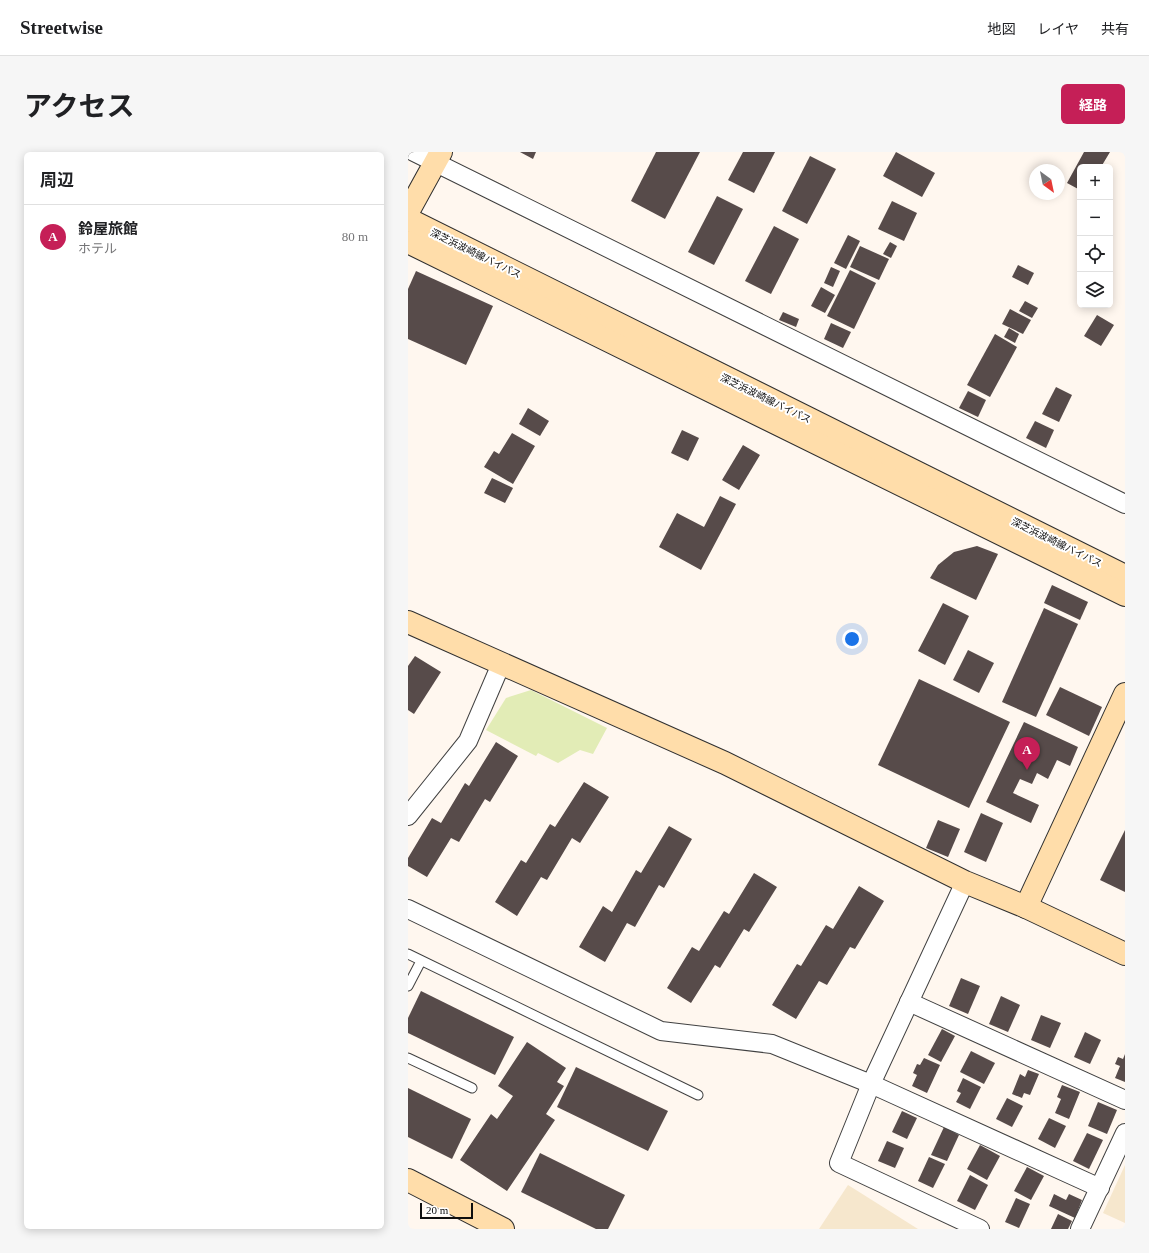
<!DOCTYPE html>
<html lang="ja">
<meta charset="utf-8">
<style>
:root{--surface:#fff;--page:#f6f6f6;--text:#202124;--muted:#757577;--line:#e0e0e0;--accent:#c51f57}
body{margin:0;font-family:"Times New Roman","Noto Sans JP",serif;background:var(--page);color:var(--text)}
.controls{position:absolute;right:12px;top:12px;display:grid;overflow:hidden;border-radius:6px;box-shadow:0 2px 10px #0003}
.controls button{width:36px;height:36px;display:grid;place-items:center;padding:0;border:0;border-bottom:1px solid var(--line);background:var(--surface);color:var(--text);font:20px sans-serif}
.compass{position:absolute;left:621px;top:12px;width:36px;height:36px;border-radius:50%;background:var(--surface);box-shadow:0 2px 10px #0003;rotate:147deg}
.scale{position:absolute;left:12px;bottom:10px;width:53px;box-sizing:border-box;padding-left:4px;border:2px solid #0e0e0e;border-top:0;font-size:11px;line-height:14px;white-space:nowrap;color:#0e0e0e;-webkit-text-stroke:3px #fff;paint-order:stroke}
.you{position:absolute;left:444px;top:487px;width:14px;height:14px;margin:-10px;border:3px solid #fff;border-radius:50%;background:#1a73e8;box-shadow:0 0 0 6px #1a73e833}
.badge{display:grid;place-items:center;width:26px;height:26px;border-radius:50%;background:var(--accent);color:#fff;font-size:13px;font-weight:700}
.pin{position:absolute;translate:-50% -33px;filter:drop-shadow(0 1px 2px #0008)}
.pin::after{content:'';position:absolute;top:21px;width:14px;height:12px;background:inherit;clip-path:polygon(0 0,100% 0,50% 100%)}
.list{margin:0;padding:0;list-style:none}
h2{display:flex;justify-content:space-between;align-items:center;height:52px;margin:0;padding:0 16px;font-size:17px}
h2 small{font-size:13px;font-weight:400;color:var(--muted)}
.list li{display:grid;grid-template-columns:26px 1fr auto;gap:12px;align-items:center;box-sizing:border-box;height:64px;padding:0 16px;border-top:1px solid var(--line)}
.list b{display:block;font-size:15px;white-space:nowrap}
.list p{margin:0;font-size:13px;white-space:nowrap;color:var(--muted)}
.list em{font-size:13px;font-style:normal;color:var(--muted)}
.icon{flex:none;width:22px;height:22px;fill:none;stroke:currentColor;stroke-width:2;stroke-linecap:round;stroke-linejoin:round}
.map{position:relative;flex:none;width:717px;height:1077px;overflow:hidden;border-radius:6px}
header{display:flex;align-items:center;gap:24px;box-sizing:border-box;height:56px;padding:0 20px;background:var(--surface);border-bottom:1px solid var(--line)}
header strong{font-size:19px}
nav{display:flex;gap:22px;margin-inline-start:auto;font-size:14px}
.intro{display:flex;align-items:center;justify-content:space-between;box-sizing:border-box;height:96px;padding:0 24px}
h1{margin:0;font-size:28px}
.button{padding:10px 18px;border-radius:6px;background:var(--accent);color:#fff;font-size:14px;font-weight:700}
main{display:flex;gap:24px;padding:0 24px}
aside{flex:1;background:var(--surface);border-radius:6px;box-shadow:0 2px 10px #0003}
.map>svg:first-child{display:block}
.farmland{fill:#f6e7cd}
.green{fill:#e2ecb6}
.building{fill:#574b4a}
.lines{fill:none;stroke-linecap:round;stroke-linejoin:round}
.lane-casing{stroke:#414141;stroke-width:11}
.street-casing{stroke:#414141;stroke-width:20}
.secondary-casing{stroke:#303030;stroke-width:24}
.lane{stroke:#fff;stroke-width:9}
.street{stroke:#fff;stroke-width:18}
.secondary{stroke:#fda;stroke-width:22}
.labels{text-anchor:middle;stroke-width:4;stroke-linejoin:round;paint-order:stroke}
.street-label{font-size:10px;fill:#0e0e0e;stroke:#fff}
</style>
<header>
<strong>Streetwise</strong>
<nav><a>地図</a><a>レイヤ</a><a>共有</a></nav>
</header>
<div class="intro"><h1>アクセス</h1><a class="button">経路</a></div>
<main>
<aside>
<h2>周辺<small></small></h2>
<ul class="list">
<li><span class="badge">A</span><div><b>鈴屋旅館</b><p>ホテル</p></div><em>80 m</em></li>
</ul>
</aside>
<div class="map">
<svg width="717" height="1077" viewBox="0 0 717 1077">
<rect width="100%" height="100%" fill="#fff7ef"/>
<g class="farmland">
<path d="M 717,1013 L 717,1071 L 695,1061 Z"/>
<path d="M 440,1033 L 510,1077 L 411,1077 Z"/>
</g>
<path class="green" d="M 123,538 L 199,576 L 185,602 L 172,598 L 150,611 L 130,601 L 128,604 L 78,578 L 98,546 Z"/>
<g class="building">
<path d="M 112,0 L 128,0 L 125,7 Z"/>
<path d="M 248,0 L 292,0 L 257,67 L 223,49 Z"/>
<path d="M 335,0 L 367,0 L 346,41 L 320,28 Z"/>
<path d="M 488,0 L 527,21 L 514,45 L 475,24 Z"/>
<path d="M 676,0 L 702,0 L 693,15 L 672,15 L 672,38 L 659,31 Z"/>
<path d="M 402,4 L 428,17 L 399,72 L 374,59 Z"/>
<path d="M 309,44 L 335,57 L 306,113 L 280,100 Z"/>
<path d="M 484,49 L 509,61 L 496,89 L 470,77 Z"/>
<path d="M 366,74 L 391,87 L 363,142 L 337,129 Z"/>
<path d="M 440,83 L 452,89 L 438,117 L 426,111 Z"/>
<path d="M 482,90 L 489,94 L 483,106 L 475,102 Z"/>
<path d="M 452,94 L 481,107 L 471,128 L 442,115 Z"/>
<path d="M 610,113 L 626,121 L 620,133 L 604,125 Z"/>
<path d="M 423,115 L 432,119 L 425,135 L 416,131 Z"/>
<path d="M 442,118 L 468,131 L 446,177 L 419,164 Z"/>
<path d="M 8,119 L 85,154 L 58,213 L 0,187 L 0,137 Z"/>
<path d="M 413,135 L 427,143 L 417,161 L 403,154 Z"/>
<path d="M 617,149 L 630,156 L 624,166 L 611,159 Z"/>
<path d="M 602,157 L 623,168 L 615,182 L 594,172 Z"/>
<path d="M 375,160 L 391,167 L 388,175 L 371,168 Z"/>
<path d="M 689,163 L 706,173 L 693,194 L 676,184 Z"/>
<path d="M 423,171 L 443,180 L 435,196 L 416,187 Z"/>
<path d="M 601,176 L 611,182 L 607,191 L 596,185 Z"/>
<path d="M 587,182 L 609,195 L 582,245 L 559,233 Z"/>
<path d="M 648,235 L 664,243 L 651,270 L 634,262 Z"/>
<path d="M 560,239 L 578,248 L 570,265 L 551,256 Z"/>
<path d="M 120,256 L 141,269 L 132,284 L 111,272 Z"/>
<path d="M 627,269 L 646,278 L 638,296 L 618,286 Z"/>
<path d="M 274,278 L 291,286 L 280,309 L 263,301 Z"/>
<path d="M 104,281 L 127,294 L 105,332 L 76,315 L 86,299 L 91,302 Z"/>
<path d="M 335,293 L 352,303 L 331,338 L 314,328 Z"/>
<path d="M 84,326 L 105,336 L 97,351 L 76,341 Z"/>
<path d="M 312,344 L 328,352 L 293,418 L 251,395 L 269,361 L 296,375 Z"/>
<path d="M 569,394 L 590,402 L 568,448 L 522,426 L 530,413 L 546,400 Z"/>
<path d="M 644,433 L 680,450 L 672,468 L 636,451 Z"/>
<path d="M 535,451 L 561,464 L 537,513 L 510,499 Z"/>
<path d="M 636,456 L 670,472 L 628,565 L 594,550 Z"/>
<path d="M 560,498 L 586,511 L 571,541 L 545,528 Z"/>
<path d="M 7,504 L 33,520 L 6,562 L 0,558 L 0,514 Z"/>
<path d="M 511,527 L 602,570 L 561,656 L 470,613 Z"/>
<path d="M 652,535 L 694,555 L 681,584 L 638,563 Z"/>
<path d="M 616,570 L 670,595 L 662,614 L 649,608 L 640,627 L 629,621 L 624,632 L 612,627 L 605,641 L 631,653 L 623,671 L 578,650 Z"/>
<path d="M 88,590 L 110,604 L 82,650 L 77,647 L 51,690 L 43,686 L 19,725 L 0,714 L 0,706 L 24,666 L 33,671 L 57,631 L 61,634 Z"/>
<path d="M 176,630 L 201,645 L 172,691 L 164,686 L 139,728 L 133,725 L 109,764 L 87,750 L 113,708 L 118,711 L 142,672 L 147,675 Z"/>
<path d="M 573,661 L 595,671 L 578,710 L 556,700 Z"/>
<path d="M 530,668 L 552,677 L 540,705 L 518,696 Z"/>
<path d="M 261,674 L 284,687 L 256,736 L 251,733 L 227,775 L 219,771 L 197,810 L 171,795 L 195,754 L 204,760 L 228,718 L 233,721 Z"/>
<path d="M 717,678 L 717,740 L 692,728 Z"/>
<path d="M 346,721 L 369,735 L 341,780 L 336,777 L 312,816 L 307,813 L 283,851 L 259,836 L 284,795 L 291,799 L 316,759 L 321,762 Z"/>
<path d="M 451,734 L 476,749 L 447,797 L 442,795 L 419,833 L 411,829 L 388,867 L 364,853 L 389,812 L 393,814 L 418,773 L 425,777 Z"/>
<path d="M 553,826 L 572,834 L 560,862 L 541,854 Z"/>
<path d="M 13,839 L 106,885 L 87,923 L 0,881 L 0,866 Z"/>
<path d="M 593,844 L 612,853 L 600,880 L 581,872 Z"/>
<path d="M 633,863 L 653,871 L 642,896 L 623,888 Z"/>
<path d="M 534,877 L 547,884 L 533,910 L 520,903 Z"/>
<path d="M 677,880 L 693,888 L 682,912 L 666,905 Z"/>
<path d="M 119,890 L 158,916 L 149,930 L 156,934 L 138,962 L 147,968 L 99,1039 L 52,1008 L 83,962 L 89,967 L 105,944 L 90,934 Z"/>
<path d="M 563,899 L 587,911 L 576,932 L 552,920 Z"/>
<path d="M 717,902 L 717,930 L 707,926 L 712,914 L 707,912 L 710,905 L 715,907 Z"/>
<path d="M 516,906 L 532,913 L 519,941 L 504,934 L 509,923 L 505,921 L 509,912 L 512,913 Z"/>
<path d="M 168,915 L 260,959 L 240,999 L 149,955 Z"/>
<path d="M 620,918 L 631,922 L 622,943 L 616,941 L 614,946 L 604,942 L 612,922 L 617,925 Z"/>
<path d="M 555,926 L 573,935 L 562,957 L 548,950 L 553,941 L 549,939 Z"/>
<path d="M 654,933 L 672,940 L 661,967 L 647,961 L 653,947 L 649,945 Z"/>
<path d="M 0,936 L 63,967 L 44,1007 L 0,985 Z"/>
<path d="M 599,946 L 615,954 L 604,975 L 588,967 Z"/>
<path d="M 690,950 L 709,958 L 699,982 L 680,974 Z"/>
<path d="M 494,959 L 509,966 L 499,987 L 484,980 Z"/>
<path d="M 641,966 L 658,974 L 647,996 L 630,987 Z"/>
<path d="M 536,975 L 551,983 L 539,1009 L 523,1003 Z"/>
<path d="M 679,981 L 695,988 L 681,1017 L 665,1009 Z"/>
<path d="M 479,989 L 496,996 L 487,1016 L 470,1009 Z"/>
<path d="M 572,993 L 592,1004 L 579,1028 L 559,1017 Z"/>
<path d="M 132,1001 L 217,1043 L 200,1077 L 188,1077 L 113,1040 Z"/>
<path d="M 521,1005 L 537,1012 L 525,1036 L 510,1029 Z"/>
<path d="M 619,1015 L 636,1024 L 623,1048 L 606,1039 Z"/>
<path d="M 562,1023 L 580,1033 L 567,1058 L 549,1049 Z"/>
<path d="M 646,1042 L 658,1048 L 661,1042 L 674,1048 L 667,1066 L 641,1054 Z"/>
<path d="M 608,1046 L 622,1052 L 611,1076 L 597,1070 Z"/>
<path d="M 650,1062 L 664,1069 L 660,1077 L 643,1077 Z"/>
</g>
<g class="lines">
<g class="lane-casing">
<g id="lane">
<path d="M 0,802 L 290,943"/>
<path d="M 0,834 L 13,809"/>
<path d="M 0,906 L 64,936"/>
</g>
</g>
<g class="street-casing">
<g id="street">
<path d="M 6,0 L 717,352"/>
<path d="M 0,664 L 60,589 L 93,512"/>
<path d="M 557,730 L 463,932 L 431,1011 L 572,1077"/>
<path d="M 0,757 L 253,879 L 364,892 L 463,932 L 692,1036"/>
<path d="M 501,850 L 717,948"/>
<path d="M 672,1077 L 717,981"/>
</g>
</g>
<g class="secondary-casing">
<g id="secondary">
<path d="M 0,60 L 33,0"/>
<path d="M 0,67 L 717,424"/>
<path d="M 0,90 L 717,443"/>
<path d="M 0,470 L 317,611 L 557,730 L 618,755 L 717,802"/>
<path d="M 618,755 L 717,542"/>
<path d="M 0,1028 L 95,1077"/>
</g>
</g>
<use href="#lane" class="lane"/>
<use href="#street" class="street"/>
<use href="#secondary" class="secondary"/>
</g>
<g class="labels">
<g class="street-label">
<text transform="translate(68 101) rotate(26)" y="4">深芝浜波崎線バイパス</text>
<text transform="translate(358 246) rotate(26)" y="4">深芝浜波崎線バイパス</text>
<text transform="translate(649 390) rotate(26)" y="4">深芝浜波崎線バイパス</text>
</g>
</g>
</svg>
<div class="controls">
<button>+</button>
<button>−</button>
<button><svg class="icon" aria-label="locate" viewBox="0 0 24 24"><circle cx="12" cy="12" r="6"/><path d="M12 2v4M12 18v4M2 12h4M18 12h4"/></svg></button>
<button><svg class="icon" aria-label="layers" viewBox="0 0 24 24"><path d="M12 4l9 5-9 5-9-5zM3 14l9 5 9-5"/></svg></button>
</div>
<svg class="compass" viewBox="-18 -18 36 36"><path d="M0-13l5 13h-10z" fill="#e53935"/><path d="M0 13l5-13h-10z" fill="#757577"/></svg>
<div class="scale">20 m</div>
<div class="you"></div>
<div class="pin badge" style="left:619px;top:618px">A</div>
</div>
</main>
